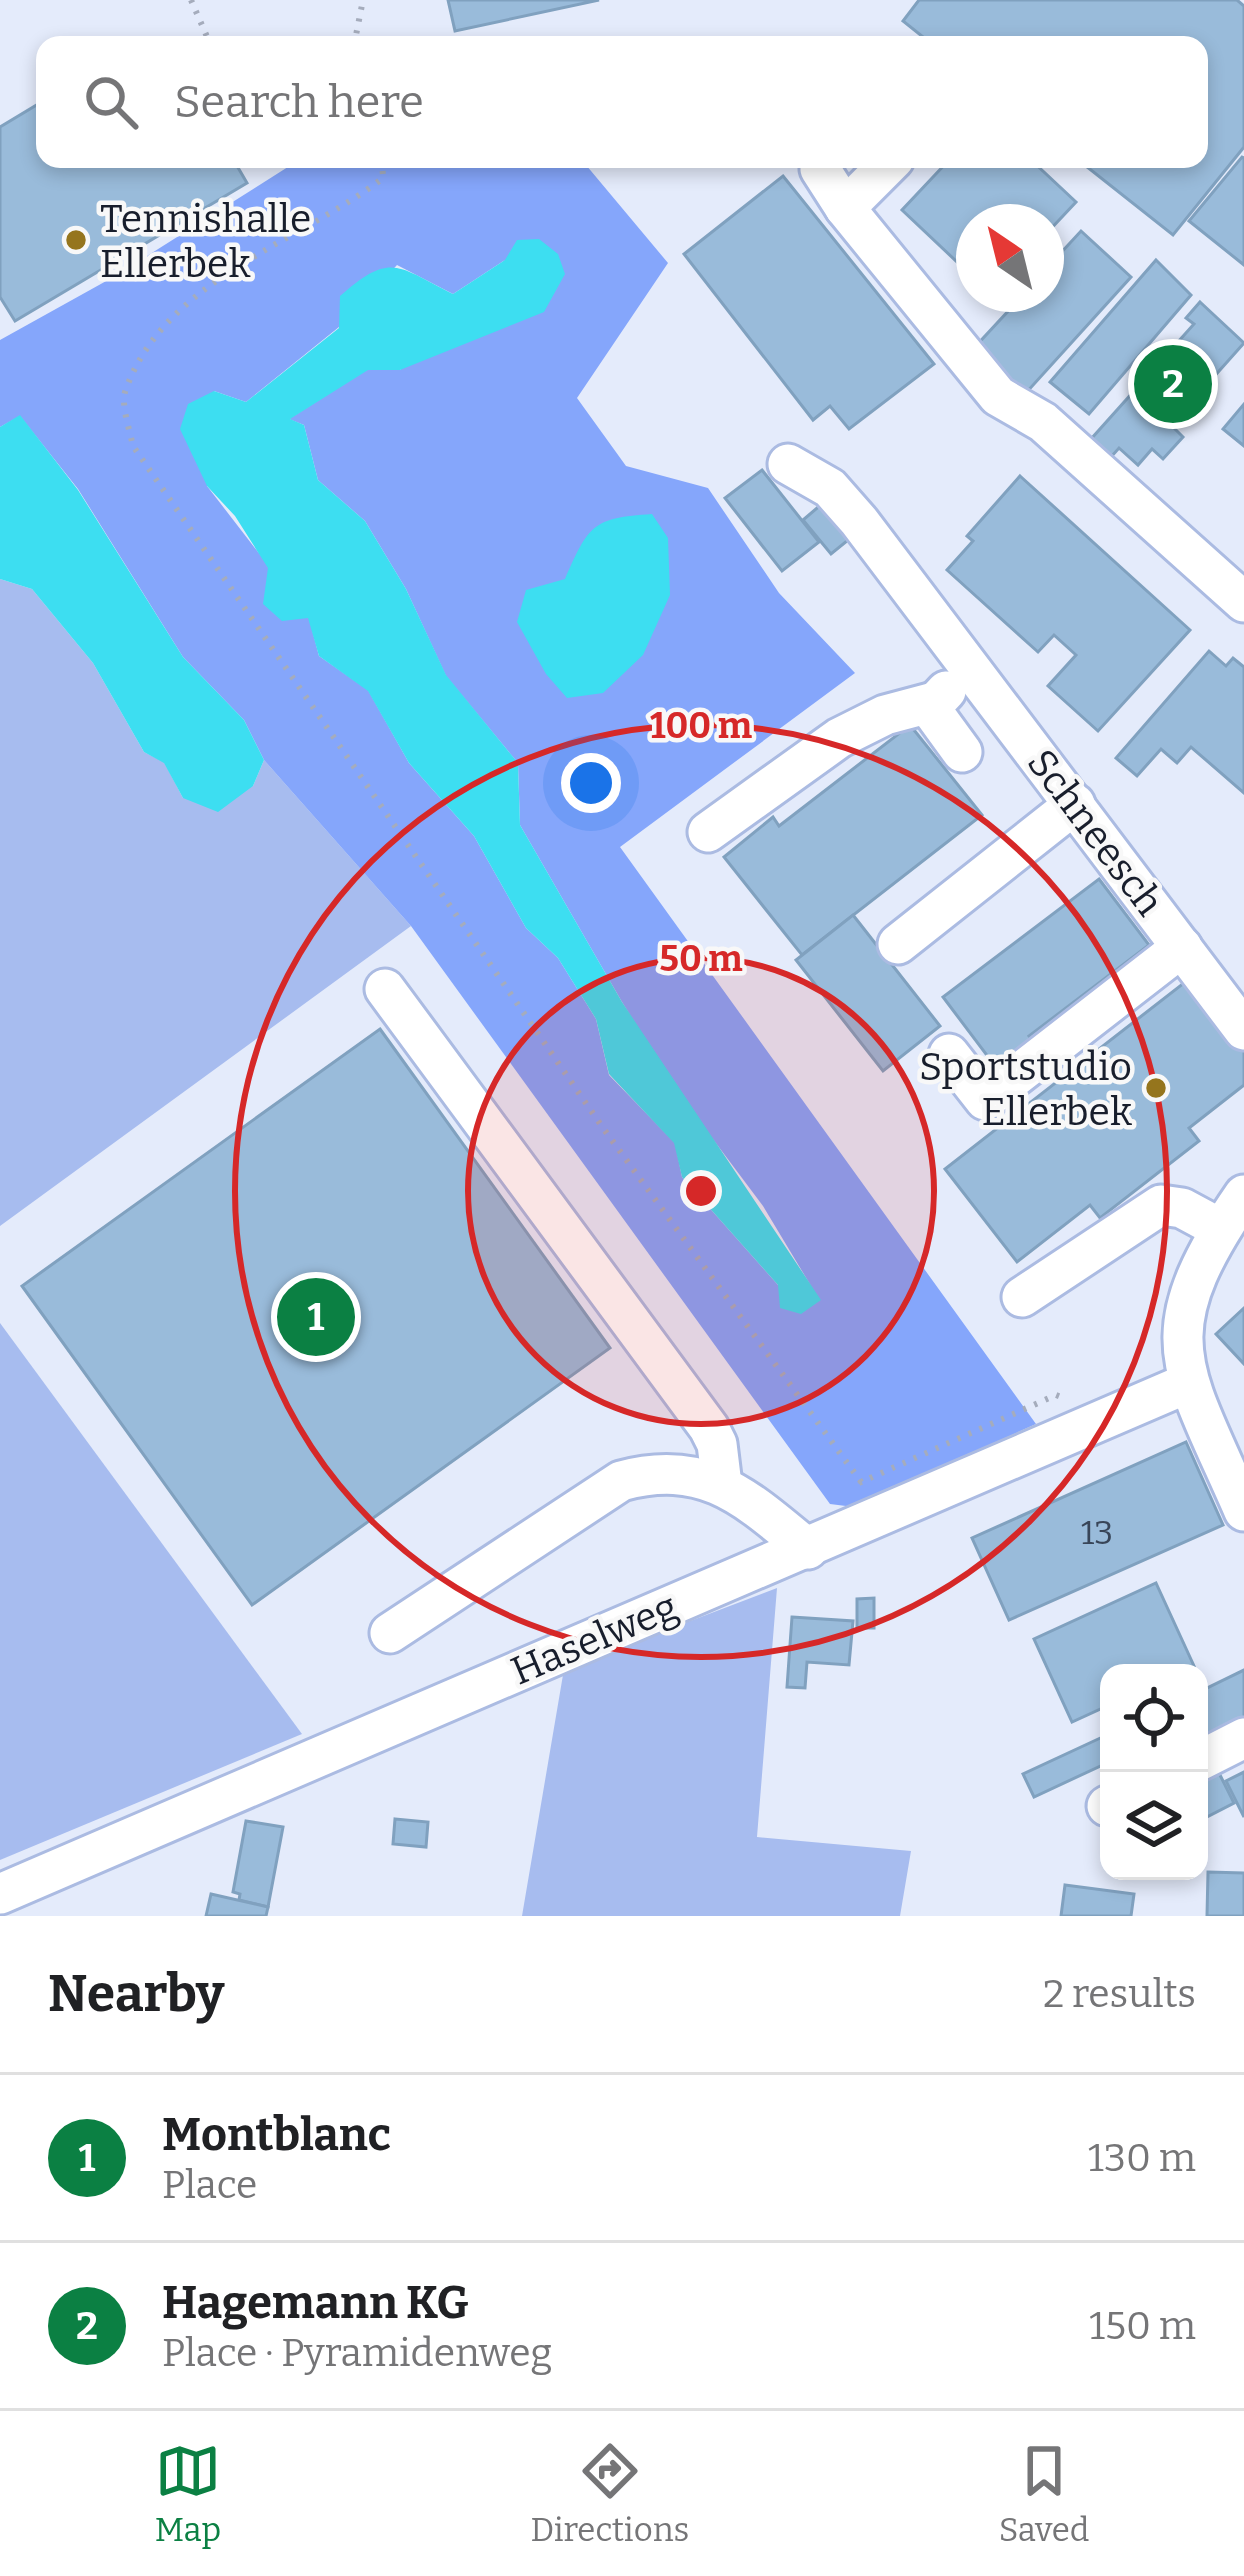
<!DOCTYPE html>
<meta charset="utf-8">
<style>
:root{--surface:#fff;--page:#f6f6f6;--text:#202124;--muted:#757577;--line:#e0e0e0;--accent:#0b8043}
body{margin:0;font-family:Bitter,serif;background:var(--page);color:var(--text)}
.controls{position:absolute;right:36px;bottom:36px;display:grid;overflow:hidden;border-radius:24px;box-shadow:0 6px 18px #0003}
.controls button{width:108px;height:108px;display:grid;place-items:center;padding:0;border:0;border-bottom:3px solid var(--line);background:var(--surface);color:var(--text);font:60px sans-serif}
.compass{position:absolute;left:956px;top:204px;width:108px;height:108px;border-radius:50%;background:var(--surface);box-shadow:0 6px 18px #0003;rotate:325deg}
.you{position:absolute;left:591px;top:783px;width:42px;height:42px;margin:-30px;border:9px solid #fff;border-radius:50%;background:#1a73e8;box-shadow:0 0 0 18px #1a73e833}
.badge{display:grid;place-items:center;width:78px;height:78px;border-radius:50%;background:var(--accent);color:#fff;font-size:39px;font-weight:700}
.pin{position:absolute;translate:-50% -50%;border:6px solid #fff;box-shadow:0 3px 12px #0006}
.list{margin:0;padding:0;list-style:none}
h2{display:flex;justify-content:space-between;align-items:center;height:156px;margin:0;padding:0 48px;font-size:51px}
h2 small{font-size:39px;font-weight:400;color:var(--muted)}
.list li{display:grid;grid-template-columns:78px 1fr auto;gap:36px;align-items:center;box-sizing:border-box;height:168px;padding:0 48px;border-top:3px solid var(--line)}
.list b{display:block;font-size:45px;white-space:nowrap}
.list p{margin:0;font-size:39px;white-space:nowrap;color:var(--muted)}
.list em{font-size:39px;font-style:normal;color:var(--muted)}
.icon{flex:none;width:66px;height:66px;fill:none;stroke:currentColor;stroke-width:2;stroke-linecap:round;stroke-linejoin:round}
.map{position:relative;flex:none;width:1244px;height:1916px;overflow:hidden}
.search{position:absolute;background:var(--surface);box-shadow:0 6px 18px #0003;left:36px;right:36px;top:36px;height:132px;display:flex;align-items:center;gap:30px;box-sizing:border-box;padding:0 42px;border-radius:24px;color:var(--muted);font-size:45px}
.sheet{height:492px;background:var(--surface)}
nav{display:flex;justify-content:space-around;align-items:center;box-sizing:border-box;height:168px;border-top:3px solid var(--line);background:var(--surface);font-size:33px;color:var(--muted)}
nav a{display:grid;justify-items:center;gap:6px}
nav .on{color:var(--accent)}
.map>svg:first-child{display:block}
.green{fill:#a7bcef}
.forest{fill:#85a6fb;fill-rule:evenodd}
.water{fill:#3ddef1}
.building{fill:#99bbda;stroke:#80a1bf;stroke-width:3}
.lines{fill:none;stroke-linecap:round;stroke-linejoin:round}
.minor-casing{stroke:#abbbe2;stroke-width:45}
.path{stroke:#a5acbc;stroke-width:6;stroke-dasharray:3 9;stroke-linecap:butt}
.minor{stroke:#fff;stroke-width:39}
.ring{fill:none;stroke:#d62828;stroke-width:6}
.poi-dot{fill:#95751d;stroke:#f8f8f8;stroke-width:4.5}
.labels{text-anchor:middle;stroke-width:9;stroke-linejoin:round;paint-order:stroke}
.number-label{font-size:33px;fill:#384558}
.poi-label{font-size:39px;fill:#181e2c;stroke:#f8f8f8;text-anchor:start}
.street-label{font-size:39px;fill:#181e2c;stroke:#f8f8f8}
.centre{fill:#d62828;stroke:#f8f8f8;stroke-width:6}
.ring-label{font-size:36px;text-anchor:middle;font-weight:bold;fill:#d62828;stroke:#f8f8f8;stroke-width:9;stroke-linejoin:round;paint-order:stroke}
</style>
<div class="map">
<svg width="1244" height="1916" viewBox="0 0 1244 1916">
<rect width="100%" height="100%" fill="#e4ebfb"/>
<g class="green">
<path d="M 0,579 L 32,589 L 93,663 L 144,752 L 164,762 L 183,798 L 253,786 L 264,760 L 411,926 L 0,1226 Z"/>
<path d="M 0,1323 L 302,1734 L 0,1860 Z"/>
<path d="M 777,1588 L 757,1837 L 911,1851 L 900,1916 L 522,1916 L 564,1669 Z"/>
</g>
<path class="forest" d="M 287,159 L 581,159 L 668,263 L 577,398 L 626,466 L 708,488 L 779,593 L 855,673 L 620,847 L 1036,1424 L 854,1507 L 830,1504 L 411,926 L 264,760 L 244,720 L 183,657 L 78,489 L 20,416 L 0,427 L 0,340 L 117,275 L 291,165 ZM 505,260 L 400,370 L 368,369 L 289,419 L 304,425 L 318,480 L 365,521 L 406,589 L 446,676 L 518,763 L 520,825 L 622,1002 L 679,1094 L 763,1206 L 820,1301 L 778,1285 L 682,1177 L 675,1143 L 609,1075 L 596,1019 L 558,958 L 526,928 L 474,836 L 409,763 L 368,690 L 319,656 L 309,618 L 207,486 L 214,391 L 246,402 L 339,327 L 397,265 L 453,294 Z"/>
<g class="water">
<path d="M 539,239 L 558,254 L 565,274 L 544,312 L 400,370 L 368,370 L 290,419 L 304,425 L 318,480 L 365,521 L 406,589 L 446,675 L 518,763 L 520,825 L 622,1002 L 821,1300 L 801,1314 L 780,1308 L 778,1285 L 682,1177 L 674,1143 L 609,1074 L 596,1019 L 558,958 L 526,928 L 474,836 L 409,763 L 368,691 L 319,656 L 308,618 L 282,621 L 263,604 L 268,568 L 235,516 L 207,486 L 180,429 L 188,404 L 214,391 L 246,402 L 339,328 L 340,296 C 391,251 397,266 453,294 L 505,260 L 517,240 Z"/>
<path d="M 20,415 L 78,490 L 183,657 L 244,720 L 264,760 L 253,786 L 218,812 L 183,798 L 164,763 L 144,752 L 93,663 L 32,589 L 0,579 L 0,427 Z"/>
<path d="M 652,514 L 668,538 L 670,595 L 643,655 L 603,693 L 567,698 L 546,674 L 517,622 L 526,590 L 565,579 C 589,525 592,518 652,514 Z"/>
</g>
<g class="building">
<path d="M 448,0 L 599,0 L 455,31 Z"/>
<path d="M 1237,0 L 1244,6 L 1244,147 L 1173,235 L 1077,159 L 1199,159 L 1199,45 L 933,45 L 903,21 L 919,0 Z"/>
<path d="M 45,100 L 45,159 L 233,159 L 247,183 L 15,321 L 0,297 L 0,127 Z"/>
<path d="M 1242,157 L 1244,158 L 1244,265 L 1189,221 Z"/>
<path d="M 950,159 L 1030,159 L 1076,202 L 1046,234 L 1046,222 L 974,222 L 974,278 L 902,210 Z"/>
<path d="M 783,176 L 934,364 L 849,429 L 830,406 L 813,420 L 684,254 Z"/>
<path d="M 1081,231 L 1131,277 L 1025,394 L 974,348 L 1024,294 L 1046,294 L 1046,269 Z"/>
<path d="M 1156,260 L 1191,295 L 1089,414 L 1050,382 Z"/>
<path d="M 1200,302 L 1244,343 L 1171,425 L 1183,437 L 1163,459 L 1152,449 L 1138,465 L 1119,448 L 1103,466 L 1083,448 L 1194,324 L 1186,318 Z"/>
<path d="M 1244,404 L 1244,446 L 1223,429 Z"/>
<path d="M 762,470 L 819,542 L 782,571 L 725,498 Z"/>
<path d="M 1020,476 L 1190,630 L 1098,731 L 1048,686 L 1076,655 L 1054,635 L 1038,652 L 947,570 L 973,541 L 967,536 Z"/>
<path d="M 830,497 L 858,532 L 831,554 L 803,520 Z"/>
<path d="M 1209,651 L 1226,666 L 1233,658 L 1244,667 L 1244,793 L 1191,747 L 1177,763 L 1161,749 L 1137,776 L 1116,758 Z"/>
<path d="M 910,725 L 982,815 L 802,955 L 724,857 L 773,817 L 779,826 Z"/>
<path d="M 1099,879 L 1149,945 L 1029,1036 L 1041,1050 L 1004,1078 L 943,997 Z"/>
<path d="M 853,915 L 940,1026 L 883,1071 L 796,960 Z"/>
<path d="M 1189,979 L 1244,1049 L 1244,1085 L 1189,1128 L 1199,1141 L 1100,1218 L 1090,1205 L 1017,1262 L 945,1169 Z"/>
<path d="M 380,1029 L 610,1348 L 252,1605 L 22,1286 Z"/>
<path d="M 1244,1308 L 1244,1364 L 1216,1334 Z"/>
<path d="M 1186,1442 L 1223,1525 L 1009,1620 L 972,1538 Z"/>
<path d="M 1156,1583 L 1194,1666 L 1179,1673 L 1109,1673 L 1109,1705 L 1072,1722 L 1034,1639 Z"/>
<path d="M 874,1598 L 874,1628 L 857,1628 L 857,1599 Z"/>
<path d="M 792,1617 L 853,1621 L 849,1665 L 807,1662 L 805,1688 L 787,1687 Z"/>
<path d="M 1244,1670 L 1244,1729 L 1199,1749 L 1199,1692 Z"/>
<path d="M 1109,1734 L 1109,1762 L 1034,1797 L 1023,1774 Z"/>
<path d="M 1244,1772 L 1244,1817 L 1226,1781 Z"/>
<path d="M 1219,1773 L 1234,1803 L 1199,1821 L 1199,1783 Z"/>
<path d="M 395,1819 L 428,1822 L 426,1847 L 393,1844 Z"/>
<path d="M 246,1821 L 283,1827 L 268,1907 L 239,1900 L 240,1894 L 233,1892 Z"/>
<path d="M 1208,1872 L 1244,1873 L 1244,1916 L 1207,1916 Z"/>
<path d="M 1065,1885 L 1134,1894 L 1131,1916 L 1061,1916 Z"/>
<path d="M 211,1894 L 268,1907 L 266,1916 L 206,1916 Z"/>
</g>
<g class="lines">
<g class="minor-casing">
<g id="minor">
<path d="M 820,169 L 845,208 L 998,396 L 1043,422 L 1244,602"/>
<path d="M 845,208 L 894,159"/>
<path d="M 788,464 L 830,488 L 859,521 L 1244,1030"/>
<path d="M 946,691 L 930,708 L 962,752"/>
<path d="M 708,832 L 839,738 L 885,715 L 930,703"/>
<path d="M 898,944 L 1075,804"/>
<path d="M 385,989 L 709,1428 L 717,1444 L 722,1485"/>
<path d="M 949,1054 L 985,1100 L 1182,947"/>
<path d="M 1244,1195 C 1146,1337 1181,1366 1244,1511"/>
<path d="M 1022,1297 L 1161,1205 L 1182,1208 L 1221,1229"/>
<path d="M 390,1633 L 621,1481 C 706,1458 746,1498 808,1549"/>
<path d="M 1199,1761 L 1244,1738"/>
<path d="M 1107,1806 L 1109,1805"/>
<path d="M 0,1894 L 1188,1383"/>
</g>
</g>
<g class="path">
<path d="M 191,0 L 208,39 L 218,45"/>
<path d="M 354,45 L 363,0"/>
<path d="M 382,159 L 383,178 C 299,243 163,280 125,392 C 121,406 130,431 133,446 L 603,1128 L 864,1486"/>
<path d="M 859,1483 L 1056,1395 L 1066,1399"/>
</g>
<use href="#minor" class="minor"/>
</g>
<circle cx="701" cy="1191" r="233" fill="#d62828" fill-opacity=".12"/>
<g class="ring">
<circle cx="701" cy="1191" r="233"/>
<circle cx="701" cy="1191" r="466"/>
</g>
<g class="poi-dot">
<circle cx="76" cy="240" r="12"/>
<circle cx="1156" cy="1088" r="12"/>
</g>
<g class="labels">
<g class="number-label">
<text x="1097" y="1544">13</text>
</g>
<g class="poi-label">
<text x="100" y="232">Tennishalle<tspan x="100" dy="45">Ellerbek</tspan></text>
<text x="1132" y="1080" text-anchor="end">Sportstudio<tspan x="1132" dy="45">Ellerbek</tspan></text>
</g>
<g class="street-label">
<text transform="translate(1096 832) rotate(53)" y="14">Schneesch</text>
<text transform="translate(594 1638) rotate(-23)" y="14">Haselweg</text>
</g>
</g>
<circle cx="701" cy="1191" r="18" class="centre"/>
<g class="ring-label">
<text x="701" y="738">100 m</text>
<text x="701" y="971">50 m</text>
</g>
</svg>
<div class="controls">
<button><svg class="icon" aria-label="locate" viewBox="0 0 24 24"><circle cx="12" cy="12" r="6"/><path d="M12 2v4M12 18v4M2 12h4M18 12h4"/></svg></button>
<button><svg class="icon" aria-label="layers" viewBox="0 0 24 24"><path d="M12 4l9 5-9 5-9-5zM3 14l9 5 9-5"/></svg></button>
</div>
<svg class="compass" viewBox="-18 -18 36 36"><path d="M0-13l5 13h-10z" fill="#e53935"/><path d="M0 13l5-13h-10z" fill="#757577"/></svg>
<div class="you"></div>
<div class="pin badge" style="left:316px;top:1317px">1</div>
<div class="pin badge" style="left:1173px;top:384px">2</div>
<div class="search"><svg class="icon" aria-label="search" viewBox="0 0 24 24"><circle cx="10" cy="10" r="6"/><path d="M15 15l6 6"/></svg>Search here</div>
</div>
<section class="sheet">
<h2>Nearby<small>2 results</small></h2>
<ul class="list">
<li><span class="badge">1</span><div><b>Montblanc</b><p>Place</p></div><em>130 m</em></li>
<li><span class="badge">2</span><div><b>Hagemann KG</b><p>Place · Pyramidenweg</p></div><em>150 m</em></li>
</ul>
</section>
<nav>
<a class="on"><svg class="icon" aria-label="map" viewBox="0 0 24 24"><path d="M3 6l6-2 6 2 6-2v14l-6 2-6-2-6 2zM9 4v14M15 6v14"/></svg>Map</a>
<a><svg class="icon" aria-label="directions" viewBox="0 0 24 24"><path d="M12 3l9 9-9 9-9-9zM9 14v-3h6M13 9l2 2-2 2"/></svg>Directions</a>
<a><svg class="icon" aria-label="saved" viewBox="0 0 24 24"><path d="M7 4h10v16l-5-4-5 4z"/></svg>Saved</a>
</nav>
